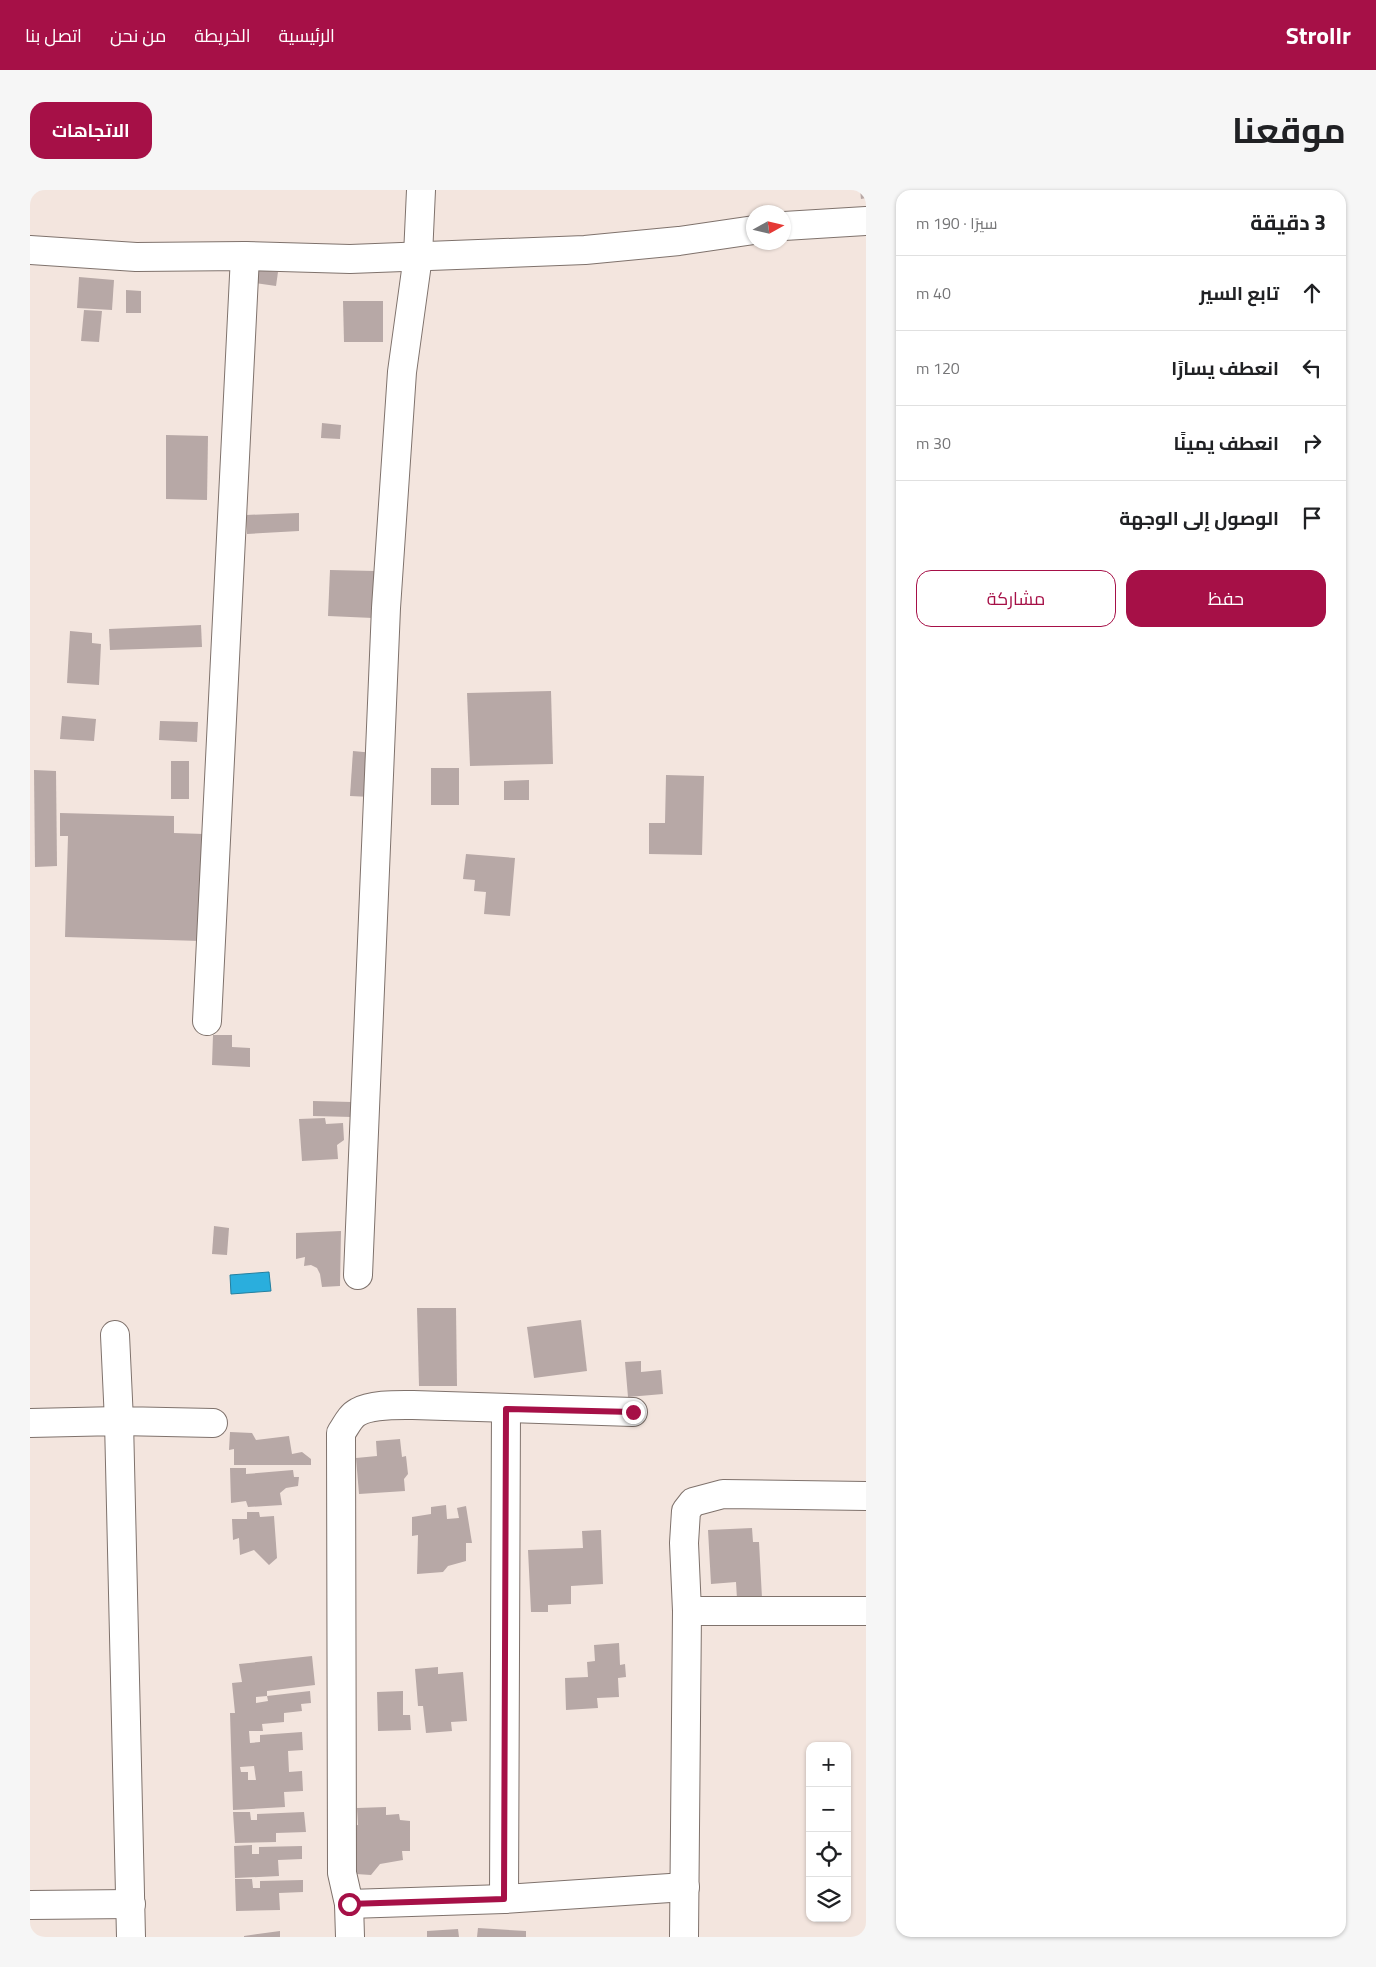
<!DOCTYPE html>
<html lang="ar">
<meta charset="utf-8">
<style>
:root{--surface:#fff;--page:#f6f6f6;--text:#202124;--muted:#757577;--line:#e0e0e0;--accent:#a61047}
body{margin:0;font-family:"Titillium Web",Cairo,sans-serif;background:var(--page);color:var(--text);direction:rtl}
.controls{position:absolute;right:15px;bottom:15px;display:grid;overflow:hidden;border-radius:10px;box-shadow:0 1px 4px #0004}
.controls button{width:45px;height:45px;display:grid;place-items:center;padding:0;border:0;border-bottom:1px solid var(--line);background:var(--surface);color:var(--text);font:25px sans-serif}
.compass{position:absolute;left:716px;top:15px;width:45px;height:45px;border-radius:50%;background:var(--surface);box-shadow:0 1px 4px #0004;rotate:82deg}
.stop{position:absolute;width:15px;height:15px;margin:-11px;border:4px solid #a61047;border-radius:50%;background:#fff}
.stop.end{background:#a61047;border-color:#fff;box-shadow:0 1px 5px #0008}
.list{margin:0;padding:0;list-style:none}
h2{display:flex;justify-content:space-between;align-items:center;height:65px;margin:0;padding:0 20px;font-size:21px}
h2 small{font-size:16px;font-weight:400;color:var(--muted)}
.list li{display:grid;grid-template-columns:32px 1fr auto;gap:15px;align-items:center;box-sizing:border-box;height:75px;padding:0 20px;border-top:1px solid var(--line)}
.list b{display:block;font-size:19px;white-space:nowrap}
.list em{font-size:16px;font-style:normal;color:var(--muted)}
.actions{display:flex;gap:10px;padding:15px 20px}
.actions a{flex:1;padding:11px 0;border:1px solid var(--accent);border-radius:15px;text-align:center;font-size:18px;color:var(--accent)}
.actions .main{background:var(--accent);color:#fff}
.icon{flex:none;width:28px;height:28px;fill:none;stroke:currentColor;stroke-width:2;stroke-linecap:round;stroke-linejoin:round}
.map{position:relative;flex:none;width:836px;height:1747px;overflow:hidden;direction:ltr;border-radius:15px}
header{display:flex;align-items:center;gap:30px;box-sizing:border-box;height:70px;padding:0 25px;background:var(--accent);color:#fff}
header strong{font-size:24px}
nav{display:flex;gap:28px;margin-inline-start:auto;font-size:18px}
.intro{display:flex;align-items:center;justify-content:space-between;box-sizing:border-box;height:120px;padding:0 30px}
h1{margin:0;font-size:35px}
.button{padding:12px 22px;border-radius:15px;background:var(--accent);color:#fff;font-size:18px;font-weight:700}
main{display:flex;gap:30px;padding:0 30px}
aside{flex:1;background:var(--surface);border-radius:15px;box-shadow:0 1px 4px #0004}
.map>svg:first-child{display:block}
.water{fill:#2aaedd;stroke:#247f9f}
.building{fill:#b7a8a6;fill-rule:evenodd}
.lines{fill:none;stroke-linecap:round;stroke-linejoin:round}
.minor-casing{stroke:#7f726c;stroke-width:30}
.major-casing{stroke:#7f726c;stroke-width:30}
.minor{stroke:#fff;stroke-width:28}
.major{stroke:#fff;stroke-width:28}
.route{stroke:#a61047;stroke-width:6}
</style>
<header>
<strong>Strollr</strong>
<nav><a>الرئيسية</a><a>الخريطة</a><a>من نحن</a><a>اتصل بنا</a></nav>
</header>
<div class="intro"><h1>موقعنا</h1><a class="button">الاتجاهات</a></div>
<main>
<aside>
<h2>3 دقيقة<small>سيرًا · 190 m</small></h2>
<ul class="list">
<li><svg class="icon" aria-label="ahead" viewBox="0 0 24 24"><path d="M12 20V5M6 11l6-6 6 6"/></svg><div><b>تابع السير</b></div><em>40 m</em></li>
<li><svg class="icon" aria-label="left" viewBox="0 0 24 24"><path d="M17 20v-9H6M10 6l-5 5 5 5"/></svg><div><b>انعطف يسارًا</b></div><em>120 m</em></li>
<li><svg class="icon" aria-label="right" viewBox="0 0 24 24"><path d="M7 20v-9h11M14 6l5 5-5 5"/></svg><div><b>انعطف يمينًا</b></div><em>30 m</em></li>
<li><svg class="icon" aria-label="arrive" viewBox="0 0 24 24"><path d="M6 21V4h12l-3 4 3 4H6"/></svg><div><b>الوصول إلى الوجهة</b></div></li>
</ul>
<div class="actions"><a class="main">حفظ</a><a>مشاركة</a></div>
</aside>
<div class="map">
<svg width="836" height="1747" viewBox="0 0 836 1747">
<rect width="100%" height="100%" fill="#f3e5de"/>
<path class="water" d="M 239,1082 L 241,1101 L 201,1104 L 200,1085 Z"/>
<g class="building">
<path d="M 830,0 L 836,0 L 836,8 L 831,9 Z"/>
<path d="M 226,79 L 248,82 L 246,96 L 225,93 Z"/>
<path d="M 49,87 L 84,90 L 82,120 L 47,118 Z"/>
<path d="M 96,100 L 111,101 L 111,123 L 96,123 Z"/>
<path d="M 313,111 L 353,111 L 353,152 L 314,152 Z"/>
<path d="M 54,120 L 72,121 L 69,152 L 51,151 Z"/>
<path d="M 292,233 L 311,235 L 310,249 L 291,248 Z"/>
<path d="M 136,245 L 178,246 L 177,310 L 136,309 Z"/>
<path d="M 269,323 L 269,341 L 217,344 L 216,325 Z"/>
<path d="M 300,380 L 345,381 L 343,428 L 298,426 Z"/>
<path d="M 171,435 L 172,457 L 80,460 L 79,439 Z"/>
<path d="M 40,441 L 62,443 L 62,453 L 71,454 L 69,495 L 37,493 Z"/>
<path d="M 521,501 L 523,574 L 440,576 L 437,503 Z"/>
<path d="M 32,526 L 66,529 L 64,551 L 30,549 Z"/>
<path d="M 130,531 L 168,532 L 167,552 L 129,550 Z"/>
<path d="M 323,561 L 344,563 L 341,607 L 320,606 Z"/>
<rect x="141" y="571" width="18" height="38"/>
<rect x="401" y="578" width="28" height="37"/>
<path d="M 4,580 L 26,581 L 27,676 L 5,677 Z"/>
<path d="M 636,585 L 674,586 L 672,665 L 619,664 L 619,633 L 635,633 Z"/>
<path d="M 499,590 L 499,610 L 474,610 L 474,591 Z"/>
<path d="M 30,623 L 144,626 L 144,643 L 174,644 L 171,751 L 35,747 L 38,646 L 30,646 Z"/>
<path d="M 436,664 L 485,668 L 480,726 L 454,724 L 456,702 L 444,701 L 445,690 L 433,689 Z"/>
<path d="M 183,845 L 202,845 L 202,857 L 220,858 L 220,877 L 182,875 Z"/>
<path d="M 283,911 L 322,912 L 322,927 L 283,926 Z"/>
<path d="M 295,928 L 296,934 L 313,933 L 314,950 L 307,955 L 308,969 L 272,971 L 269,929 Z"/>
<path d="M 184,1036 L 199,1038 L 197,1065 L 182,1064 Z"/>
<path d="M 311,1041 L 310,1096 L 292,1097 L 290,1084 L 287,1078 L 281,1075 L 274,1076 L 275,1067 L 266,1069 L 266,1043 Z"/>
<path d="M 387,1118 L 426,1118 L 427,1196 L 389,1196 Z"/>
<path d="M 551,1130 L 557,1181 L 504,1188 L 497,1137 Z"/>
<path d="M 611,1171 L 611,1182 L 631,1180 L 633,1204 L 598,1207 L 595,1172 Z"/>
<path d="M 200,1242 L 222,1243 L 226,1250 L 259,1246 L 262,1264 L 272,1262 L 281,1269 L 281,1275 L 204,1275 L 204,1259 L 199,1260 Z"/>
<path d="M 370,1249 L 372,1267 L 376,1266 L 378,1284 L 374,1289 L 375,1301 L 329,1304 L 326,1268 L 347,1266 L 346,1251 Z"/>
<path d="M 200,1278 L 216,1278 L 216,1284 L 263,1280 L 264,1287 L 269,1287 L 268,1296 L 256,1298 L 250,1303 L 252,1315 L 218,1317 L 216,1311 L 201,1313 Z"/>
<path d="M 416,1315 L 417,1329 L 429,1328 L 427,1318 L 436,1316 L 442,1353 L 436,1353 L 436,1371 L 418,1376 L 413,1382 L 387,1384 L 388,1345 L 382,1346 L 382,1327 L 401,1324 L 401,1317 Z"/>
<path d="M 217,1322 L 229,1322 L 230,1327 L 244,1326 L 247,1368 L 239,1375 L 224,1360 L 210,1365 L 209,1348 L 203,1350 L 202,1329 L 217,1329 Z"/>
<path d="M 722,1338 L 723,1352 L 729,1352 L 732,1408 L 707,1409 L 706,1392 L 681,1394 L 678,1340 Z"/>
<path d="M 571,1340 L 573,1394 L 541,1396 L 541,1414 L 518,1415 L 518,1422 L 501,1422 L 498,1360 L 553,1358 L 552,1341 Z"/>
<path d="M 589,1453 L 590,1475 L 595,1474 L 596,1487 L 588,1488 L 589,1507 L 567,1508 L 568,1518 L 536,1520 L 535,1488 L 558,1487 L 557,1472 L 565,1471 L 564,1455 Z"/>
<path d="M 282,1466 L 285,1495 L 237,1501 L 237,1506 L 226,1507 L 226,1513 L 238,1511 L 237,1506 L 280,1501 L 281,1513 L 271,1514 L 272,1521 L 254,1523 L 254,1532 L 232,1534 L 233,1541 L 219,1541 L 220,1553 L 230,1552 L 230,1545 L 272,1542 L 273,1560 L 258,1561 L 259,1582 L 272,1581 L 273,1601 L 254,1602 L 255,1617 L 203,1620 L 200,1523 L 205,1523 L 202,1493 L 212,1492 L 209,1474 ZM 224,1576 L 226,1590 L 218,1590 L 218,1582 L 211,1582 L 210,1577 Z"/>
<path d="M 408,1477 L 408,1484 L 433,1482 L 437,1531 L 421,1532 L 422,1541 L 396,1543 L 393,1516 L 388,1516 L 385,1479 Z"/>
<path d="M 373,1501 L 373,1525 L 380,1525 L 381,1540 L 348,1541 L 347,1502 Z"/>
<path d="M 356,1617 L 356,1625 L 369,1624 L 370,1630 L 380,1631 L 380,1661 L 372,1661 L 373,1670 L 350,1674 L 341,1685 L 326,1684 L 326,1654 L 319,1636 L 328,1635 L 327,1618 Z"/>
<path d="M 203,1622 L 220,1622 L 221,1630 L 227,1630 L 227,1624 L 274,1622 L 276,1642 L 246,1643 L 246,1652 L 205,1653 Z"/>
<path d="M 222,1655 L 222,1664 L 229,1664 L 229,1657 L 272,1656 L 272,1669 L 248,1670 L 249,1686 L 205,1688 L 204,1656 Z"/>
<path d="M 205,1689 L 222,1689 L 223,1698 L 230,1698 L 230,1691 L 273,1690 L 273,1702 L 249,1703 L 250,1720 L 206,1721 Z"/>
<path d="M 448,1738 L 496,1741 L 496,1747 L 447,1747 Z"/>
<path d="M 428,1739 L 429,1747 L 397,1747 L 397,1741 Z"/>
<path d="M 250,1741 L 250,1747 L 214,1747 L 214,1746 Z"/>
</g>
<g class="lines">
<g class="minor-casing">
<g id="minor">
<path d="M 177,831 L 215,66"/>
<path d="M 328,1085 L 356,418 L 372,182 L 388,66 L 391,0"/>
<path d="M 85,1145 L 89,1231 L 183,1233"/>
<path d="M 0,1233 L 89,1231 L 101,1747"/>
<path d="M 657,1421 L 836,1421"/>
<path d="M 474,1709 L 476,1219"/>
<path d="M 319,1714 L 474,1709 L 655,1697"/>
<path d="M 0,1715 L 101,1714"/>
<path d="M 320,1747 L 319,1714 L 312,1683 L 311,1243 C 316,1236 320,1226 328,1222 C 342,1214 368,1215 383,1215 L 603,1222"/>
<path d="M 654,1747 L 657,1421 L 654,1353 L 656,1321 L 663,1312 L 693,1304 L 836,1306"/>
</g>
</g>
<g class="major-casing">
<g id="major">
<path d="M 754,36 L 836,31"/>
<path d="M 0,60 L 106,67 L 215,66 L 320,69 L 555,60 L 649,51 L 724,40"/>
</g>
</g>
<use href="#minor" class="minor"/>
<use href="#major" class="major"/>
</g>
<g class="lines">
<path class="route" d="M 319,1714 L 474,1709 L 476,1219 L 603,1222"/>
</g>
</svg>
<div class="controls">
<button>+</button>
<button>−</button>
<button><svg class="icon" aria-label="locate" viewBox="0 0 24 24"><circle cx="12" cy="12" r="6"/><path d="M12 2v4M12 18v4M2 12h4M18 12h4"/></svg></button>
<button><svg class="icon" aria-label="layers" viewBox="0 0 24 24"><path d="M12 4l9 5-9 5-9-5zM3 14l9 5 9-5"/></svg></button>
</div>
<svg class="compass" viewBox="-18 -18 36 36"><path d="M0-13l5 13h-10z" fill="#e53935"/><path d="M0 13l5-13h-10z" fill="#757577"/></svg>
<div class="stop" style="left:319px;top:1714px"></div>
<div class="stop end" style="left:603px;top:1222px"></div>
</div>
</main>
